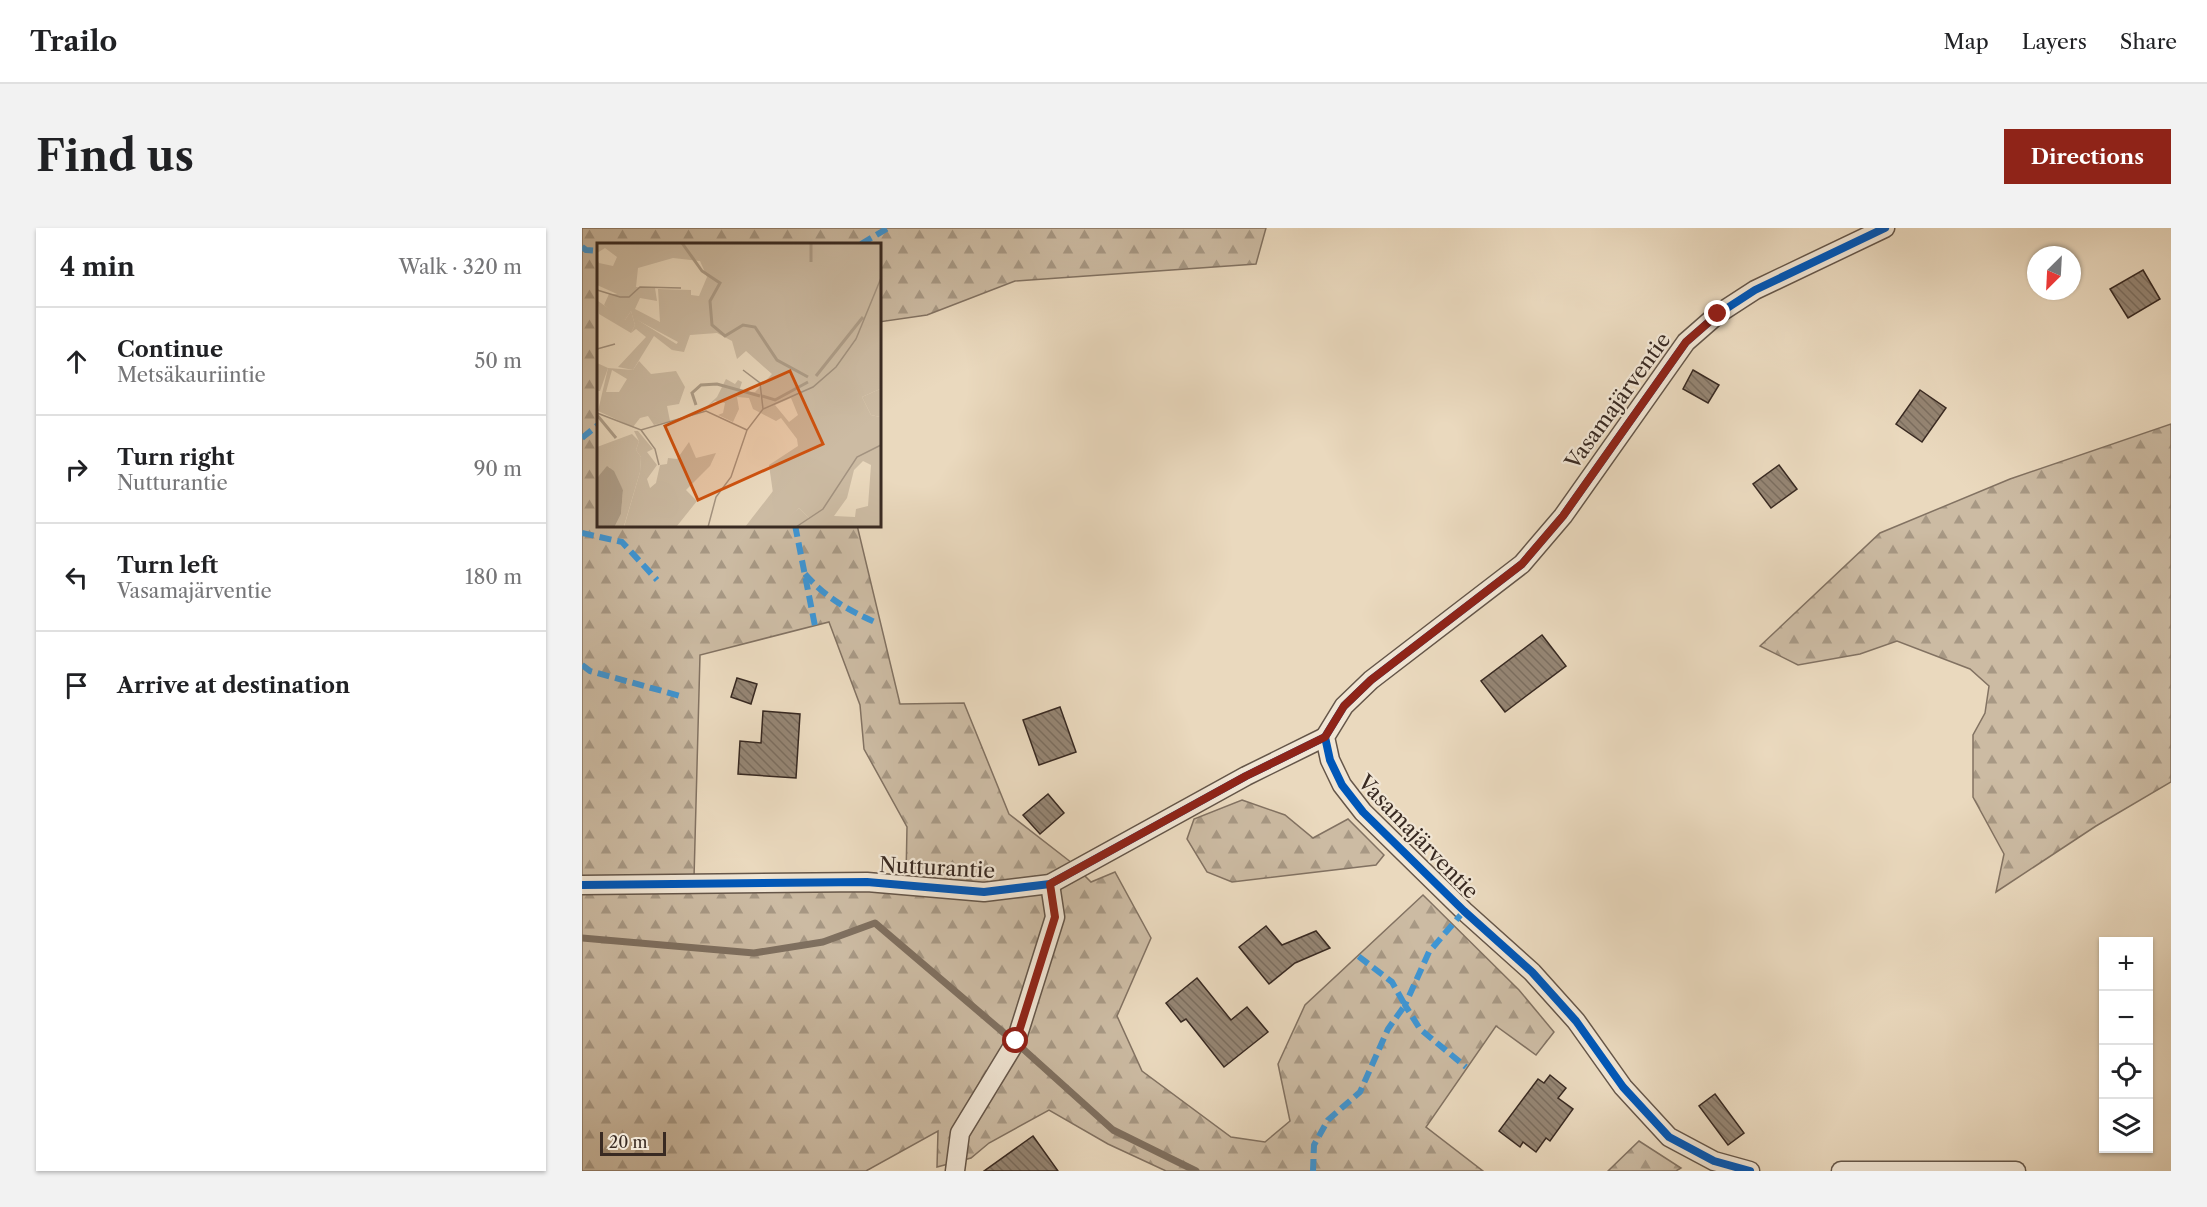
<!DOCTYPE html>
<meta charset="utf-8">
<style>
:root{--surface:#fff;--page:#f2f2f2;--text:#202124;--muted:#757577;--line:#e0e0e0;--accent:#8f2418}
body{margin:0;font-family:"Libre Caslon Text",serif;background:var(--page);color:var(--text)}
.controls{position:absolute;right:18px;bottom:18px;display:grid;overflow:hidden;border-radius:0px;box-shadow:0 2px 4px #0004}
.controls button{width:54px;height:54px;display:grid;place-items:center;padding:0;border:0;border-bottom:2px solid var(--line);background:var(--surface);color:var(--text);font:30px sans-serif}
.compass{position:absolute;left:1445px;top:18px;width:54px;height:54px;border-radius:50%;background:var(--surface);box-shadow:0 2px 4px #0004;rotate:204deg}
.scale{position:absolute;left:18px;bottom:15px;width:66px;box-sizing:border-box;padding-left:6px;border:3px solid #392a22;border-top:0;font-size:16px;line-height:21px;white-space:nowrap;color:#392a22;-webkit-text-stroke:4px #f1e6d5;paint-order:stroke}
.stop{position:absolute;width:18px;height:18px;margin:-14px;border:4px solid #8f2418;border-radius:50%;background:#fff}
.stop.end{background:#8f2418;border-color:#fff;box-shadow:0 2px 6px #0008}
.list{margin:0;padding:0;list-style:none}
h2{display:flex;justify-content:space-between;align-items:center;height:78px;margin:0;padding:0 24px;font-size:26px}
h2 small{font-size:20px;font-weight:400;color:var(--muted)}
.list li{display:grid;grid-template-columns:39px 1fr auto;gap:18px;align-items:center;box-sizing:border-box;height:108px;padding:0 24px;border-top:2px solid var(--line)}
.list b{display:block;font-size:22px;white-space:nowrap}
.list p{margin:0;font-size:20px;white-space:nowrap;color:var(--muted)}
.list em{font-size:20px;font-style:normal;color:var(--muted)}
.icon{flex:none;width:33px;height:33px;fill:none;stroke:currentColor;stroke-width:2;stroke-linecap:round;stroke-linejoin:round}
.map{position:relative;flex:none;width:1589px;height:943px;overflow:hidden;border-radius:0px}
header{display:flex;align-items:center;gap:36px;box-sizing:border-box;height:84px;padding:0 30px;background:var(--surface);border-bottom:2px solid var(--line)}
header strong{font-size:28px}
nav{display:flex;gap:33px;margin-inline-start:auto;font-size:21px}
.intro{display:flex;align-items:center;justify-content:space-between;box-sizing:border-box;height:144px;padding:0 36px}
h1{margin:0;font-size:42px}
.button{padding:15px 27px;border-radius:0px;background:var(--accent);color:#fff;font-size:21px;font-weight:700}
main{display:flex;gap:36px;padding:0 36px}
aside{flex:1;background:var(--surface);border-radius:0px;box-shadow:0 2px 4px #0004}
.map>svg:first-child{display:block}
.forest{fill:url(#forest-firs);stroke:#827262;stroke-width:1.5;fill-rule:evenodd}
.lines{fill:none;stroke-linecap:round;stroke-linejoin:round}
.stream{stroke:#7f7060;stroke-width:7}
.building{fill:url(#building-back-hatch);stroke:#392a22;stroke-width:1.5}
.street-casing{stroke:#655649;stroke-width:21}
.street{stroke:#f1e6d5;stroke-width:18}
.quiet{stroke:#3e96d5;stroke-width:6;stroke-dasharray:12 6;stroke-linecap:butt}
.cycleway-casing{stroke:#f1e6d5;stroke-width:11}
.cycleway{stroke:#0057b8;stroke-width:8}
.route{stroke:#8f2418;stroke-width:8}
.labels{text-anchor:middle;stroke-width:4.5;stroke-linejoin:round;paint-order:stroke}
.street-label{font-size:21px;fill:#392a22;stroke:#f1e6d5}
.inset-river{fill:none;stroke:#ae9e89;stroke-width:3}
.inset-road{fill:none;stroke:#a39380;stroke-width:1.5}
.view{fill:#ce520f;fill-opacity:0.15;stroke:#ce520f;stroke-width:3}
.inset-edge{fill:none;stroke:#392a22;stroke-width:3}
</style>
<header>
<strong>Trailo</strong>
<nav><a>Map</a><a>Layers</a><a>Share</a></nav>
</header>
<div class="intro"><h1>Find us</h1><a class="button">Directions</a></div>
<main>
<aside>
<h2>4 min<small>Walk · 320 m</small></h2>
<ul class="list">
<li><svg class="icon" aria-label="ahead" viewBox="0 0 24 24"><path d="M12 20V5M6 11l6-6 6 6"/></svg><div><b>Continue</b><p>Metsäkauriintie</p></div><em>50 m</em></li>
<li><svg class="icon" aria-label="right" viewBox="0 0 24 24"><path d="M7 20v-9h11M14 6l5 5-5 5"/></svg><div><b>Turn right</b><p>Nutturantie</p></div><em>90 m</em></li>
<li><svg class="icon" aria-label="left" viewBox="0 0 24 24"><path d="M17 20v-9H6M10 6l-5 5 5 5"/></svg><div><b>Turn left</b><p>Vasamajärventie</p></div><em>180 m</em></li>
<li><svg class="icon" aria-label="arrive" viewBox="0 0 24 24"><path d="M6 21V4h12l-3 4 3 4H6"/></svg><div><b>Arrive at destination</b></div></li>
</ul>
</aside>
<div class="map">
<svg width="1589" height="943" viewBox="0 0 1589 943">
<defs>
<pattern id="forest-firs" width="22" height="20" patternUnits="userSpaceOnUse" patternTransform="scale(1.5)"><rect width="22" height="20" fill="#ccbba3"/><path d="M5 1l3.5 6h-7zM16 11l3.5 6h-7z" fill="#a79884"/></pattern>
<pattern id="building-back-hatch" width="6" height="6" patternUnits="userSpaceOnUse" patternTransform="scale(1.5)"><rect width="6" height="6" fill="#958573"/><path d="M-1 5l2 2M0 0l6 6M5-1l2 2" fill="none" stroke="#7b6d5e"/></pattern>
</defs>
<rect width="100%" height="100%" fill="#ead9be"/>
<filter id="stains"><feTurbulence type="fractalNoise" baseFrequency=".00333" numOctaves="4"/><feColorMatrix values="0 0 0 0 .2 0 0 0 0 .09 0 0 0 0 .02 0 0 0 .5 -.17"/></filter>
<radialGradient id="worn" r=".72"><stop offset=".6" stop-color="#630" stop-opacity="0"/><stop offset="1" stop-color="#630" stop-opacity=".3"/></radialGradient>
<g class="forest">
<path d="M 0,0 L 684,0 L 674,36 L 433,53 L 345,87 L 297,94 L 297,16 L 16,16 L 16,297 L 275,297 L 318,476 L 382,475 L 427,586 L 490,635 L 509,654 L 533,644 L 569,710 L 535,788 L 560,843 L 649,909 L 683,914 L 708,893 L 696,836 L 723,777 L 841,667 L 937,762 L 972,804 L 954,827 L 914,798 L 844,899 L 901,943 L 584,943 L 526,916 L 467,882 L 407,915 L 389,930 L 355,939 L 356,903 L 284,943 L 0,943 ZM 247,394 L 278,477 L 282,521 L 325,599 L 324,649 L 112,650 L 118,427 Z"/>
<path d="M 1589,196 L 1589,554 L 1514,598 L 1414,664 L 1422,626 L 1391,569 L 1391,507 L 1403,485 L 1407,458 L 1388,441 L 1315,413 L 1278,426 L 1216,437 L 1178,418 L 1298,305 L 1428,251 Z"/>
<path d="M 660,572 L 703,587 L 731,610 L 766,591 L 802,627 L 794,637 L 650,654 L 625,644 L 605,611 L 612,591 Z"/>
<path d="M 1057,913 L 1099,940 L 1094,943 L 1026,943 Z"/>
</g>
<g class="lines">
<g class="stream">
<path d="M 0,710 L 172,725 L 241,714 L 293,695 L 422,805"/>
<path d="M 440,820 L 531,902 L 614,943"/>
</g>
</g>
<g class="building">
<path d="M 1561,42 L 1578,71 L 1546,90 L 1528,61 Z"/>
<path d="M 1111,142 L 1137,157 L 1126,175 L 1101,161 Z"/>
<path d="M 1338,162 L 1364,180 L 1340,214 L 1314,196 Z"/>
<path d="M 1197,237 L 1215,261 L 1189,280 L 1171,256 Z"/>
<path d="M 960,407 L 984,438 L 923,484 L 899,453 Z"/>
<path d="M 155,450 L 175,456 L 169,476 L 149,469 Z"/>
<path d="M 478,479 L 494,524 L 457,537 L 441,492 Z"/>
<path d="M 181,483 L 218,486 L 214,550 L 156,546 L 158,513 L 179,515 Z"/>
<path d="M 466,566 L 482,585 L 458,606 L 441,587 Z"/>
<path d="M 684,698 L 700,717 L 734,703 L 748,720 L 713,735 L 687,756 L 657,719 Z"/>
<path d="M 615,750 L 649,792 L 665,779 L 686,804 L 642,839 L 604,791 L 599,794 L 584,775 Z"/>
<path d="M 968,847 L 984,860 L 976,870 L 991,881 L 968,913 L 964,910 L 954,924 L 941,914 L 938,919 L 917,903 L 956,851 L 962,855 Z"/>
<path d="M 1133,866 L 1162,905 L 1146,917 L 1117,878 Z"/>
<path d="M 451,908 L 476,943 L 402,943 Z"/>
</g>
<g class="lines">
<g class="street-casing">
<g id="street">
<path d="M 0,657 L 285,654 L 402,664 L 468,656 L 664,548 L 743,509"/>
<path d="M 373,943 L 378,905 L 434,813 L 473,689 L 468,656"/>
<path d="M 1168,943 L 1132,933 L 1087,909 L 1041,859 L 994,793 L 950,744 L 882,683 L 781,584 L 760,557 L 748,532 L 743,509 L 762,478 L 789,452 L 940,336 L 981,288 L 1104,114 L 1136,86 L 1173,62 L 1303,0"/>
<path d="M 1259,943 L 1434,943"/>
</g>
</g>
<use href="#street" class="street"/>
<g class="quiet">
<path d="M 279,16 L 306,0"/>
<path d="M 0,19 L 4,22 L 16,23"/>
<path d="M 0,210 L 16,197"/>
<path d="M 213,297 L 233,398"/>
<path d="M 0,305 L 40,314 L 75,352"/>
<path d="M 223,346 C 244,370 266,382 295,395"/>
<path d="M 0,437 L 8,443 L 102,469"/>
<path d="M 882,683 L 847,724 L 823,777 L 838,801 L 884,839"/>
<path d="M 731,943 L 732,917 L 746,892 L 778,864 L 806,801 L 823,777 L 810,754 L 776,728"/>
</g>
<g class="cycleway-casing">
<g id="cycleway">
<path d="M 0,657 L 285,654 L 402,664 L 468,656 L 664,548 L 743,509"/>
<path d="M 1168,943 L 1132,933 L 1087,909 L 1041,859 L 994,793 L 950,744 L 882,683 L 781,584 L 760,557 L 748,532 L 743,509 L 762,478 L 789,452 L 940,336 L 981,288 L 1104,114 L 1136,86 L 1173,62 L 1303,0"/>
</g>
</g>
<use href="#cycleway" class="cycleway"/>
</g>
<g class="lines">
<path class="route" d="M 434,813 L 473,689 L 468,656 L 664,548 L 743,509 L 762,478 L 789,452 L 940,336 L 981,288 L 1104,114 L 1136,86"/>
</g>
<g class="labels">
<g class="street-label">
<text transform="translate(1036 173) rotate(-54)" y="7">Vasamajärventie</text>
<text transform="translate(836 609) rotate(46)" y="7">Vasamajärventie</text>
<text transform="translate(355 640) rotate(3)" y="7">Nutturantie</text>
</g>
</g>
<g transform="translate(15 15)">
<rect width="284" height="284" fill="#ead9be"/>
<path d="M 1,58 L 28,77 L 34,68 L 38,82 L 34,90 L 2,71 ZM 39,76 L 81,102 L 75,107 L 57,93 L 36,127 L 21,124 L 49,94 L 39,86 ZM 0,120 L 11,125 L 3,148 L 0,148 ZM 283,146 L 283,174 L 274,172 L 265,154 ZM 176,248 L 190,275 L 202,265 L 212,275 L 212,283 L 148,284 Z" fill="#ccbba3"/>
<path d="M 0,0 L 283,0 L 283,146 L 265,154 L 274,172 L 283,174 L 283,283 L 212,283 L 212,275 L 202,265 L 190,276 L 178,264 L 172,222 L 201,203 L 200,196 L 184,175 L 179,178 L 156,166 L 152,155 L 140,154 L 142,166 L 136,179 L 121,172 L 126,170 L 128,160 L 118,158 L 107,166 L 120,154 L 129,136 L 138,141 L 141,137 L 145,139 L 142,148 L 158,149 L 175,131 L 149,108 L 140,116 L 135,98 L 120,90 L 93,92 L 87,109 L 75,107 L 81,99 L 40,77 L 39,86 L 34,90 L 38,82 L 34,68 L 28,77 L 23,76 L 7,62 L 12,51 L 20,51 L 0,42 L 0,16 L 2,20 L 16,23 L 20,14 L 8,5 L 0,10 ZM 76,15 L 103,18 L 110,34 L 102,53 L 94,52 L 94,47 L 61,46 L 63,79 L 38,66 L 43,55 L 60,58 L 58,45 L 39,44 L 41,25 ZM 194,155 L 201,172 L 192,179 L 178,162 ZM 266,218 L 274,222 L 271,263 L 259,266 L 258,274 L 237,273 L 250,255 L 257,227 ZM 42,118 L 54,131 L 79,128 L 88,144 L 82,161 L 70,163 L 73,178 L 57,182 L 51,173 L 43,175 L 36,184 L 1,168 L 11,125 L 36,127 ZM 15,127 L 30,136 L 22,149 L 9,149 ZM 37,188 L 41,188 L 56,206 L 50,209 L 60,222 L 50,236 L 53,245 L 59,240 L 63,222 L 70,221 L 71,215 L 80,216 L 92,199 L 99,215 L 119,210 L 113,223 L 89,247 L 100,258 L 80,283 L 27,284 L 43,229 L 44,214 L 39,207 L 42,198 Z" fill="#ccbba3" fill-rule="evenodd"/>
<path d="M 245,0 L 253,14 L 243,29 L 224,22 L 213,29 L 213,5 L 221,0 ZM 35,191 L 42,198 L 39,207 L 44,214 L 43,229 L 27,283 L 18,283 L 24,271 L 26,247 L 12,224 L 0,235 L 0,204 Z" fill="#ccbba3"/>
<path d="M 10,223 L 17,228 L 26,247 L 24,271 L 18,283 L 0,283 L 0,235 Z" fill="#ae9e89"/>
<path class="inset-river" d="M 85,0 L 105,28 L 123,40 L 113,58 L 115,82 L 128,93 L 146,82 L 158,84 L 180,117 L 211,134M 214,0 L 214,19M 219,133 L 266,74M 165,153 L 178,157 L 211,139M 99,162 L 95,150 L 104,142 L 120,141 L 163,153M 0,172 L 19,195"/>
<path class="inset-road" d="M 0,47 L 23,54 L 32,54 L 43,44 L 84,45M 0,106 L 18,101M 146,127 L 163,140 L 166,166M 0,170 L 44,187 L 109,168 L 150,187M 44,187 L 58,206 L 62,222M 111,284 L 119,254 L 134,234 L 150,187 L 166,166 L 216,144 L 239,124 L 259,96 L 284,35M 199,284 L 226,266 L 260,214 L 284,202"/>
<path class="view" d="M 193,128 L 226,201 L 101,257 L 68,183 Z"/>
<rect width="284" height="284" class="inset-edge"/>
</g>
<rect width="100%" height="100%" filter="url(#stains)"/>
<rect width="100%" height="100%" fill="url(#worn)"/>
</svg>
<div class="controls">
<button>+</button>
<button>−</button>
<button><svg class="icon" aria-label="locate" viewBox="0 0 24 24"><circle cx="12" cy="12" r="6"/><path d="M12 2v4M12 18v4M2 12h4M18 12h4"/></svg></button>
<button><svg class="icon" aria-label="layers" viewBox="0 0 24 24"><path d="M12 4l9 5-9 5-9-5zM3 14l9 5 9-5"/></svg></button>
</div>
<svg class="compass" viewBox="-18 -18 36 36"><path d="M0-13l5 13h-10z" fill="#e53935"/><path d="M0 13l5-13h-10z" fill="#757577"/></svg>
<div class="scale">20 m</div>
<div class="stop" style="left:434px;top:813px"></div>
<div class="stop end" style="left:1136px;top:86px"></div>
</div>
</main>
